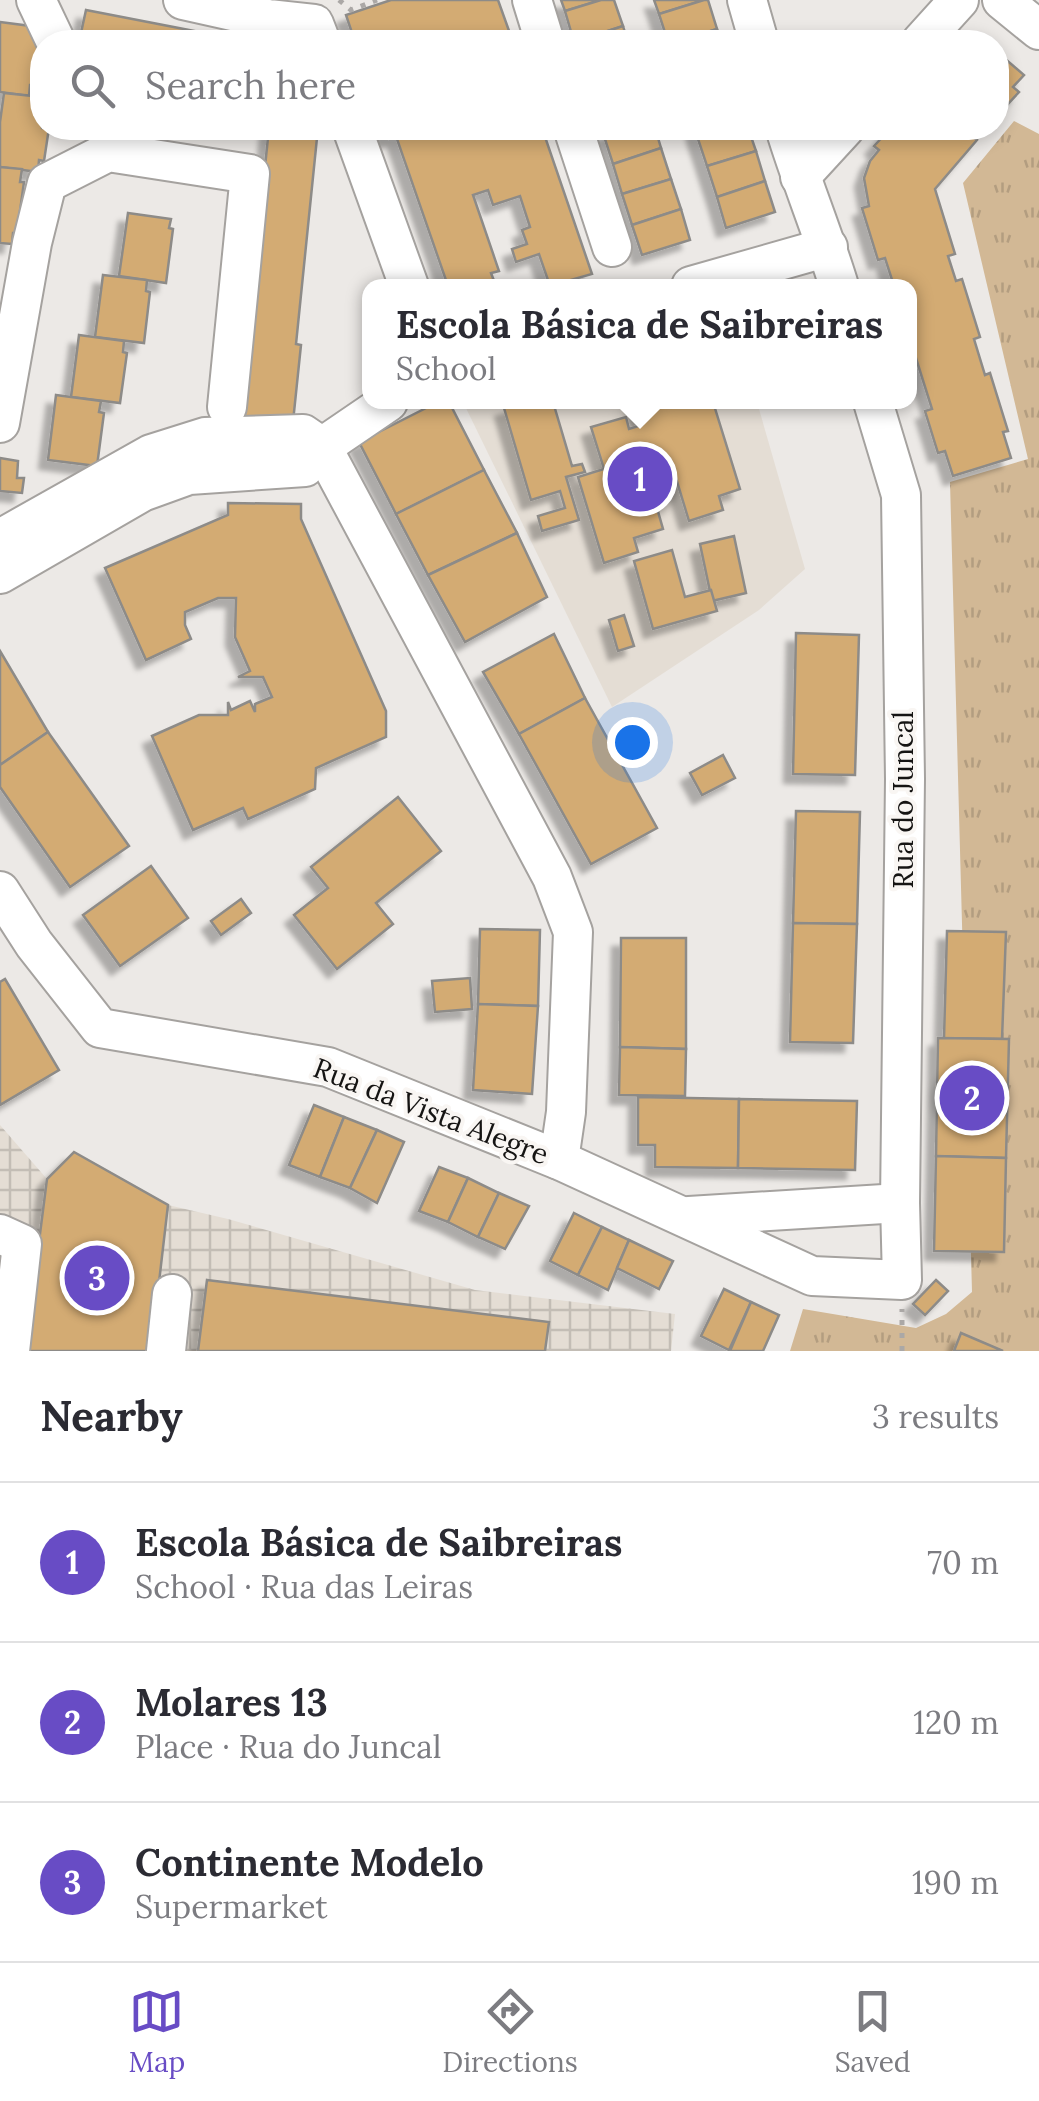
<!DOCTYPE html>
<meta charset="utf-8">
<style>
:root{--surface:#fff;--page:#f2f2f3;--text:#2b2b33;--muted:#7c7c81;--line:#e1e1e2;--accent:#684cc5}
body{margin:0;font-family:Lora,serif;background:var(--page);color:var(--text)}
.you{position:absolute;left:632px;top:742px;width:35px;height:35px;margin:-25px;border:8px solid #fff;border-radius:50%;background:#1a73e8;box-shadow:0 0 0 15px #1a73e833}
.badge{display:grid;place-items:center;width:65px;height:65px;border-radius:50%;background:var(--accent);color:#fff;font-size:32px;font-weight:700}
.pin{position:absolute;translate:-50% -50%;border:5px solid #fff;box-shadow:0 2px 10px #0006}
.popup{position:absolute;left:362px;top:279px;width:555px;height:130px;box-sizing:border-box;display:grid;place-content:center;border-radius:20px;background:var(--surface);filter:drop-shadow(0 2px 8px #0005);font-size:32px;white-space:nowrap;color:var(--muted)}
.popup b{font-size:38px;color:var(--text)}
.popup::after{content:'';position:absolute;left:50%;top:100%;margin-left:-20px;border:20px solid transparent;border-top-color:var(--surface)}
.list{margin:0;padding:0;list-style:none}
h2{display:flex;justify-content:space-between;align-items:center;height:130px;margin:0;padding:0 40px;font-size:42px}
h2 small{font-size:32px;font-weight:400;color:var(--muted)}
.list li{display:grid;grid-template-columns:65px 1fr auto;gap:30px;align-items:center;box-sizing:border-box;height:160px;padding:0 40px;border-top:2px solid var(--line)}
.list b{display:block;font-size:38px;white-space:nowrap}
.list p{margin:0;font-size:32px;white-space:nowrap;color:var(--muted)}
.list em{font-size:32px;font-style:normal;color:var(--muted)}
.icon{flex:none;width:55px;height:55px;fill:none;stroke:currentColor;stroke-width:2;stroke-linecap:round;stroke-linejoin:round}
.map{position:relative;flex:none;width:1039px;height:1351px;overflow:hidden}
.search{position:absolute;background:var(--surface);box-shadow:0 5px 15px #0003;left:30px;right:30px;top:30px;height:110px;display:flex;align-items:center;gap:25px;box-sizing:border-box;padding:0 35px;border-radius:40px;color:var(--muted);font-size:38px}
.sheet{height:610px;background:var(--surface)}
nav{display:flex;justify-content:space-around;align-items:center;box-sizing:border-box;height:140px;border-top:2px solid var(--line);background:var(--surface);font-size:28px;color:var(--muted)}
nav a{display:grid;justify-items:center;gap:5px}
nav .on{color:var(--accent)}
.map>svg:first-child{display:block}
.built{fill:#e4ddd4}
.industrial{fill:url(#industrial-grid)}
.grass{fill:url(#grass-tufts)}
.building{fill:#d3ab73;stroke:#8d8b88;stroke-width:2.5;filter:url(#shadow)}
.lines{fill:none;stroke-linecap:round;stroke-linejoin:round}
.minor-casing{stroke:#a5a29f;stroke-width:42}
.path{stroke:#aba8a6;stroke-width:5;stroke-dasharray:5 8;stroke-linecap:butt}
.minor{stroke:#fff;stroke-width:38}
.labels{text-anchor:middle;stroke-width:8;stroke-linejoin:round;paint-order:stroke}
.street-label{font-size:28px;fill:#151413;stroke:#f9f6f3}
</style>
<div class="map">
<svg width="1039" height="1351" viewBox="0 0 1039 1351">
<defs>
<pattern id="industrial-grid" width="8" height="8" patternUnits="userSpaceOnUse" patternTransform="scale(2.5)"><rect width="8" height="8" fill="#e4ddd4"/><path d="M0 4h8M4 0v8" fill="none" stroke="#c3bdb5"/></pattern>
<pattern id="grass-tufts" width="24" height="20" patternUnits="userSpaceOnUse" patternTransform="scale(2.5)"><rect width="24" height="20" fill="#d2b895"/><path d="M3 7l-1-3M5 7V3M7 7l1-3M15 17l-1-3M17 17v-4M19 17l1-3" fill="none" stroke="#b39d80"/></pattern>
<filter id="shadow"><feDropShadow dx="-9" dy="9" stdDeviation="2.5" flood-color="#0004"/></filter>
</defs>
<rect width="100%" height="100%" fill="#ece9e6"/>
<path class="built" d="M 463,402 L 757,402 L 805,569 L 759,610 L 612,707 Z"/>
<g class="industrial">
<path d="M 0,1125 L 47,1179 L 25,1351 L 0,1351 Z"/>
<path d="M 168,1205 L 228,1219 L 475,1290 L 675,1314 L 671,1351 L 151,1351 Z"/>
</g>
<path class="grass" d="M 1014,121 L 1039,134 L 1039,1351 L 790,1351 L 803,1309 L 916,1328 L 946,1314 L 972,1292 L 950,482 L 1028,459 L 963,183 Z"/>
<g class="building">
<path d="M 391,0 L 498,0 L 513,42 L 355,42 L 346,15 Z"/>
<path d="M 561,0 L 601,0 L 565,11 Z"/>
<path d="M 601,0 L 614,0 L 623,26 L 574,42 L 565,11 Z"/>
<path d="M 654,0 L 704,0 L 659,14 Z"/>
<path d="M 704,0 L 708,0 L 717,29 L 675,42 L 668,42 L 659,14 Z"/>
<path d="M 86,10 L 251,42 L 79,42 Z"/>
<path d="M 0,22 L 38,27 L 41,39 L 35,85 L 30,85 L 29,96 L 0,92 Z"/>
<path d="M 623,26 L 628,42 L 574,42 Z"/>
<path d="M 717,29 L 721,42 L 675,42 Z"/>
<path d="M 996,51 L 1024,75 L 1013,87 L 1019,92 L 996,117 Z"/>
<path d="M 4,93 L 42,97 L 42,128 L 49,128 L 44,161 L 39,160 L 38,172 L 0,167 L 0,122 Z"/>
<path d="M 269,128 L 318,128 L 296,344 L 301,345 L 293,422 L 235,417 L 247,340 Z"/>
<path d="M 384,128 L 542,128 L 592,274 L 550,286 L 539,254 L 516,262 L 512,249 L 527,244 L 522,230 L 530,227 L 520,196 L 493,205 L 488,190 L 473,195 L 499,271 L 491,273 L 496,286 L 448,286 L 396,136 L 388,139 Z"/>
<path d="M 621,128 L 655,128 L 661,148 L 613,164 L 603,133 Z"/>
<path d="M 695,128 L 724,128 L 697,136 Z"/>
<path d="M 724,128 L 748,128 L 756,151 L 707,166 L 697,136 Z"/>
<path d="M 891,128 L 979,128 L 972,136 L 977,140 L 935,189 L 955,254 L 948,256 L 956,281 L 962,279 L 980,337 L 974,339 L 985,375 L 990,373 L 1008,431 L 1003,432 L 1011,458 L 953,476 L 945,451 L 938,453 L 925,411 L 932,409 L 915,355 L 910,356 L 910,286 L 894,286 L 885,258 L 878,260 L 862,208 L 869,206 L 864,178 L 870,161 L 879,150 L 874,146 Z"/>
<path d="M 661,148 L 671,179 L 622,194 L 613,164 Z"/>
<path d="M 756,151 L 765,181 L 717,197 L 707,166 Z"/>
<path d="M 0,167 L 22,169 L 20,182 L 24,182 L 17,233 L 13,233 L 12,244 L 0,243 Z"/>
<path d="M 671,179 L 681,209 L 632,225 L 622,194 Z"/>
<path d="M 765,181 L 775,212 L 726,228 L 717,197 Z"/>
<path d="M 681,209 L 690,240 L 642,255 L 632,225 Z"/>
<path d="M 128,213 L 171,219 L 169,228 L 173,229 L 166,283 L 119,276 Z"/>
<path d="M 103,275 L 147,280 L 146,291 L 150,292 L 144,343 L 95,337 Z"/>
<path d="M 79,335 L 124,341 L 123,352 L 127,353 L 120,403 L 71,397 Z"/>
<path d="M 56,395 L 101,401 L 99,412 L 104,413 L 97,466 L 48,460 Z"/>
<path d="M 438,402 L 449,402 L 484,470 L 396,514 L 359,442 Z"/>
<path d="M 527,402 L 553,402 L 572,466 L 582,464 L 585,472 L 566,477 L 579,520 L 542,531 L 538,516 L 565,508 L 560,491 L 531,500 L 504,408 Z"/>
<path d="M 635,402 L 713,402 L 740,489 L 719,496 L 723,510 L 689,521 L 672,465 L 647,473 L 663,529 L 634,538 L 638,552 L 604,563 L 578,477 L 604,469 L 591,427 L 626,417 L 629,429 L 642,425 Z"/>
<path d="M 0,458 L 18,461 L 17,478 L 24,478 L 22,493 L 0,491 Z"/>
<path d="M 484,470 L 517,533 L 428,575 L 396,514 Z"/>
<path d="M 228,503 L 301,504 L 301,519 L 386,711 L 386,737 L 316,768 L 315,789 L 248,819 L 243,808 L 193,830 L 152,736 L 199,715 L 228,715 L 228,702 L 231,710 L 250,701 L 255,712 L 255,704 L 272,697 L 263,677 L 238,677 L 250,671 L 235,637 L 236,598 L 218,598 L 185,612 L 185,625 L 191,639 L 146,660 L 105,568 L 228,515 Z"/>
<path d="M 517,533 L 547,597 L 465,642 L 428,575 Z"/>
<path d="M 734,536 L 746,593 L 712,601 L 700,544 Z"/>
<path d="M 672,550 L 685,597 L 711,590 L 717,611 L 653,629 L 634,561 Z"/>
<path d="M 624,615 L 634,646 L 618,651 L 609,620 Z"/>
<path d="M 796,633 L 859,635 L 855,775 L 793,774 Z"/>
<path d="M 554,634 L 585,698 L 519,734 L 483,672 Z"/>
<path d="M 0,651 L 48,732 L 0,765 Z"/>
<path d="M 585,698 L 657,828 L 591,864 L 519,734 Z"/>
<path d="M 48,732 L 129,846 L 70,887 L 0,787 L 0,765 Z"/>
<path d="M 723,755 L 735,778 L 702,795 L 690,773 Z"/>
<path d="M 398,797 L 441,851 L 376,903 L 393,924 L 337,969 L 294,915 L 328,888 L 311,867 Z"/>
<path d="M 796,811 L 860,812 L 857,924 L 793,923 Z"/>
<path d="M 151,866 L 188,918 L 120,966 L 83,915 Z"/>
<path d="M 241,899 L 251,913 L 221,935 L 211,921 Z"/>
<path d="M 793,923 L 857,924 L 853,1043 L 790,1042 Z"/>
<path d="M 480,929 L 540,930 L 538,1006 L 478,1004 Z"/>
<path d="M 947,931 L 1006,932 L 1002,1039 L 944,1038 Z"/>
<path d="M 621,938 L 686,938 L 686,1049 L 620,1047 Z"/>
<path d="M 470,978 L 472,1009 L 435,1012 L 432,981 Z"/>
<path d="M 5,979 L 59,1070 L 0,1105 L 0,982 Z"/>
<path d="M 478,1004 L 538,1006 L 532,1094 L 473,1090 Z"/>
<path d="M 938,1038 L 1009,1039 L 1006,1158 L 936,1156 Z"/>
<path d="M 620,1047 L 686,1049 L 685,1096 L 619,1095 Z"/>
<path d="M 638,1097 L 739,1099 L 738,1168 L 655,1167 L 655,1145 L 638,1145 Z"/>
<path d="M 739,1099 L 857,1101 L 855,1170 L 738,1168 Z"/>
<path d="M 314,1105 L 344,1117 L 320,1177 L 289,1165 Z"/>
<path d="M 344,1117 L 377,1130 L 350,1188 L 320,1177 Z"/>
<path d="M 377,1130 L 404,1142 L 377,1203 L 350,1188 Z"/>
<path d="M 74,1152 L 168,1205 L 151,1351 L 25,1351 L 47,1179 Z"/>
<path d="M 936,1156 L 1006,1158 L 1004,1252 L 934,1251 Z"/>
<path d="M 439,1167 L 468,1178 L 448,1222 L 419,1211 Z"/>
<path d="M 468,1178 L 499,1193 L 478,1237 L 448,1222 Z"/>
<path d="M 499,1193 L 529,1206 L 505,1249 L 478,1237 Z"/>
<path d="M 574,1213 L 602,1227 L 578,1275 L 550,1261 Z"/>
<path d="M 602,1227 L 629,1240 L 608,1290 L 578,1275 Z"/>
<path d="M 629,1240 L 673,1261 L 659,1289 L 617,1268 Z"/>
<path d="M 207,1280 L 549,1322 L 545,1351 L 198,1351 Z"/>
<path d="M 936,1280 L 948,1291 L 925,1315 L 913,1304 Z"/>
<path d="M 724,1289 L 751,1302 L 729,1350 L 701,1336 Z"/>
<path d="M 751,1302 L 779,1315 L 763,1351 L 730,1351 Z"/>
<path d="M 961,1333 L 1003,1351 L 954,1351 Z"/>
</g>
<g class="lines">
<g class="minor-casing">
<g id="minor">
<path d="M 36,0 L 56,42"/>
<path d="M 183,0 L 268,19 L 314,24 L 321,42"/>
<path d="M 532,0 L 545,42"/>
<path d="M 747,0 L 759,42"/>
<path d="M 1002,0 L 1039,30"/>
<path d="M 921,42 L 959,0"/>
<path d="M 352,128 L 409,286"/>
<path d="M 573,128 L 612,247"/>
<path d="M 785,128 C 801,181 823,233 839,286"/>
<path d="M 800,177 L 845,128"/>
<path d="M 691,286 L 828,247"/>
<path d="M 0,423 L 32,243 L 47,183 L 108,152 L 250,174 L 227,407"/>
<path d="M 0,539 L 151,454 L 205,437 L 303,434 L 322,447 L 552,877 L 573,932 L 566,1112 L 559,1160"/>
<path d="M 0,574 L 142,492 L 189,475 L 305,467 L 322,447 L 388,402"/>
<path d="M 0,891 L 34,944 L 100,1028 L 328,1067 L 559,1160 L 812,1276 L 902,1280 L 900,1203 L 905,779 L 901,495 L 873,402"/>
<path d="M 689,1216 L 900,1203"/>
<path d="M 0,1234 L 22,1244 L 10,1351"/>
<path d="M 166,1351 L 172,1294"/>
</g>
</g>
<g class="path">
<path d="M 339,0 L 351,10 L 377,0"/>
<path d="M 902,1351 L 902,1309"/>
</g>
<use href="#minor" class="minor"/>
</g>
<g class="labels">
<g class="street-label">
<text transform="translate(903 800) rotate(-90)" y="10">Rua do Juncal</text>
<text transform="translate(431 1111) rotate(21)" y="10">Rua da Vista Alegre</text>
</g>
</g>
</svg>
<div class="you"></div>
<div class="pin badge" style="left:640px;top:479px">1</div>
<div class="popup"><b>Escola Básica de Saibreiras</b>School</div>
<div class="pin badge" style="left:972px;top:1098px">2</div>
<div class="pin badge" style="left:97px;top:1278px">3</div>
<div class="search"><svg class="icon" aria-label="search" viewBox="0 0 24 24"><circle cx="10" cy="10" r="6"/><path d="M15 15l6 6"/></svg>Search here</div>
</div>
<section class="sheet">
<h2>Nearby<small>3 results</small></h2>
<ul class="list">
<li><span class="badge">1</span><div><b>Escola Básica de Saibreiras</b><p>School · Rua das Leiras</p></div><em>70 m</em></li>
<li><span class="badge">2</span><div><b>Molares 13</b><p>Place · Rua do Juncal</p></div><em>120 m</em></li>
<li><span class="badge">3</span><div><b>Continente Modelo</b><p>Supermarket</p></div><em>190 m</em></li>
</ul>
</section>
<nav>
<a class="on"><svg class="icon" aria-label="map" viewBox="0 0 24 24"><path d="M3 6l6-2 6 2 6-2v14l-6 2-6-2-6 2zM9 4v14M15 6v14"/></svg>Map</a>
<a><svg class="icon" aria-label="directions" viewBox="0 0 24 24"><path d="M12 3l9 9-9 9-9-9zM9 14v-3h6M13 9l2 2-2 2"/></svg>Directions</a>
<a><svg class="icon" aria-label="saved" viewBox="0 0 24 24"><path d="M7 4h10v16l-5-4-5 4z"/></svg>Saved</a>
</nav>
